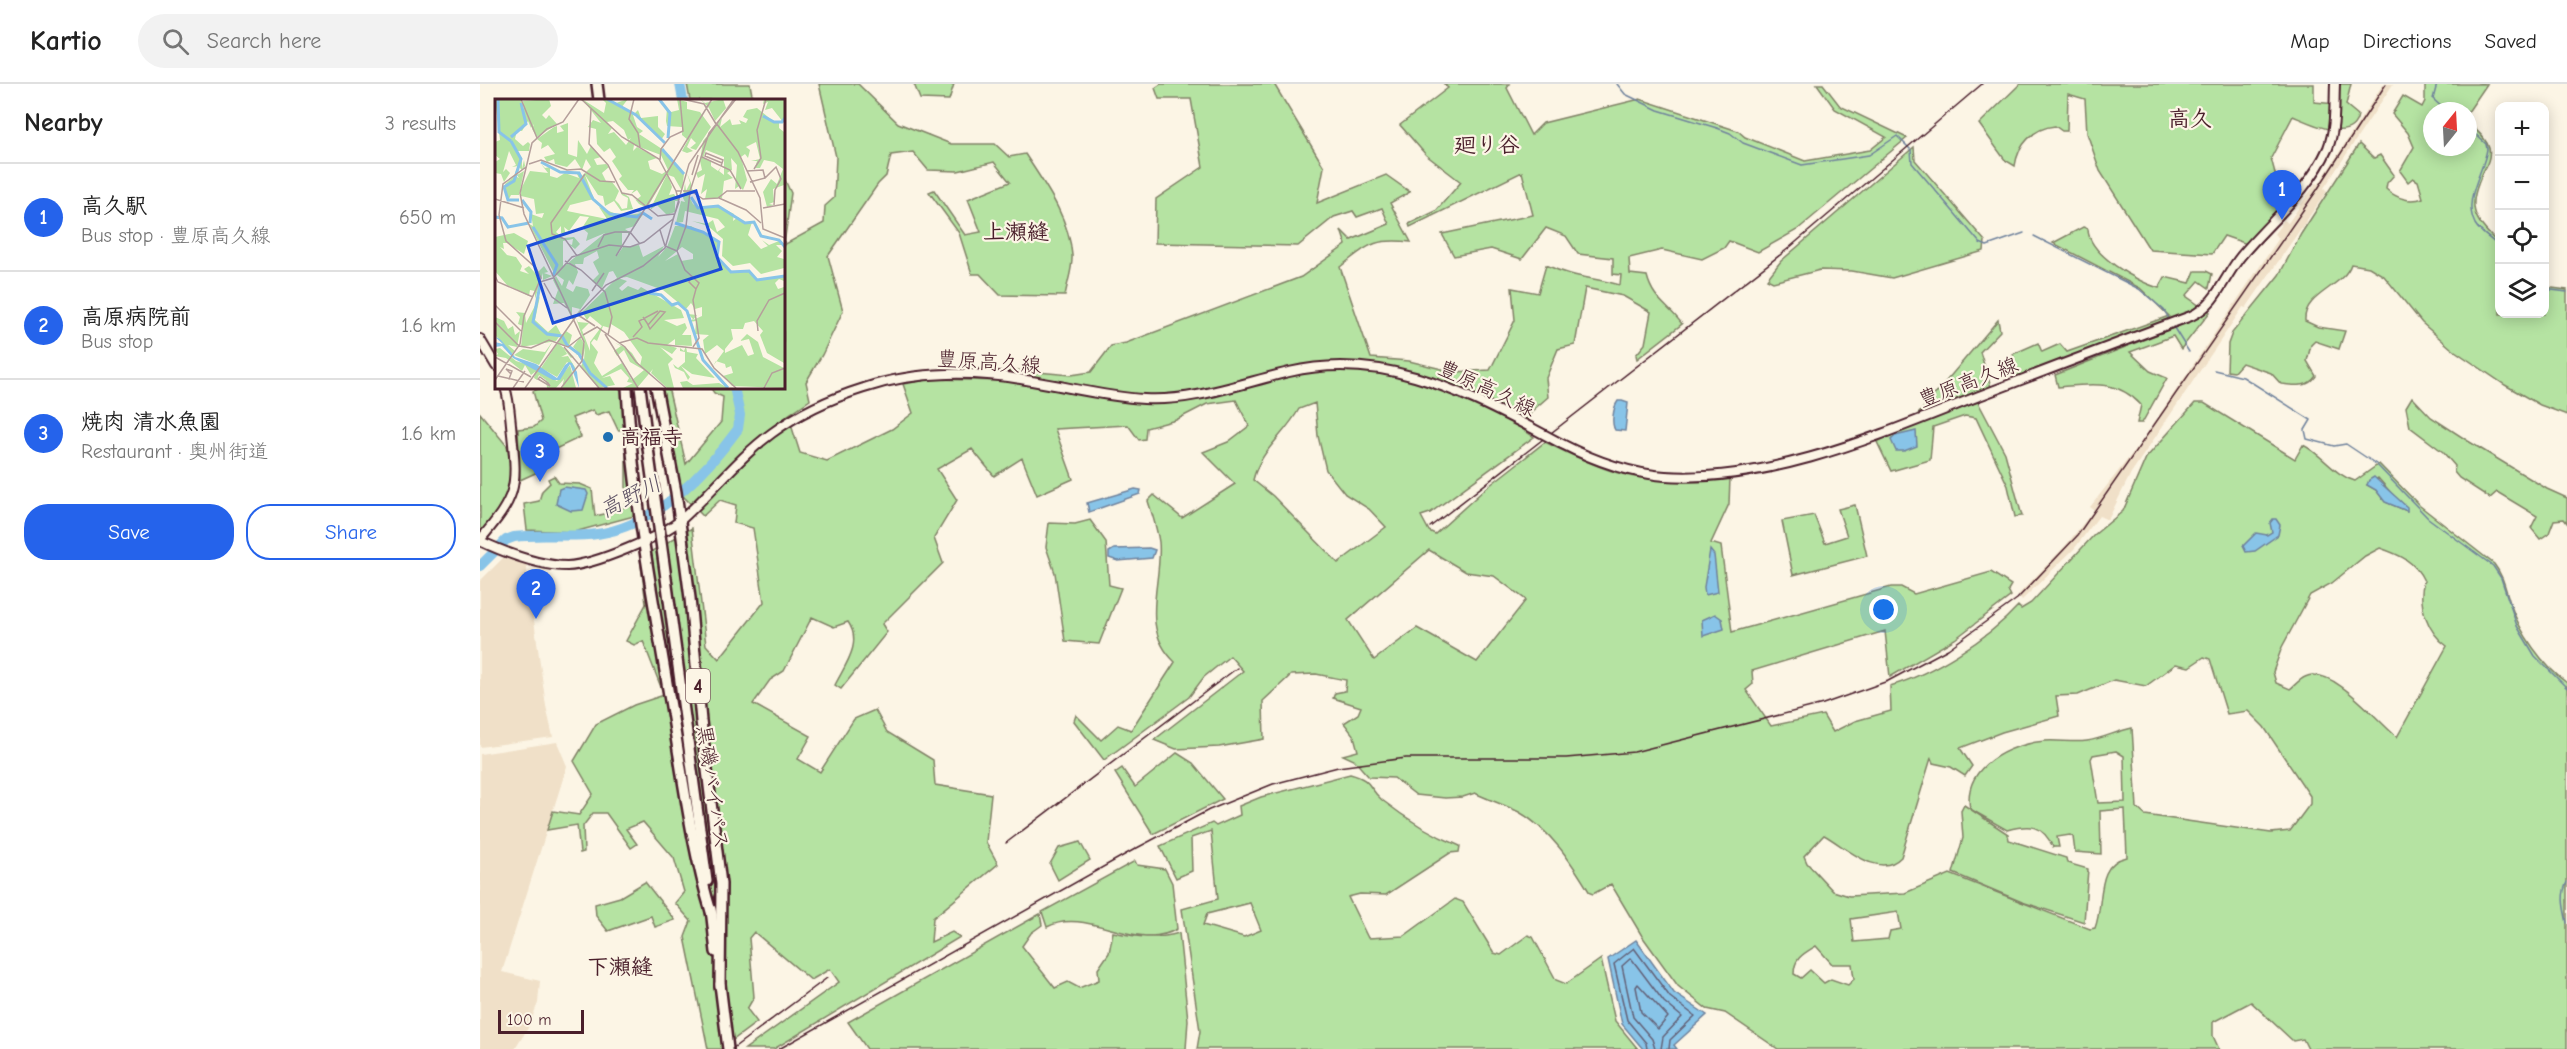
<!DOCTYPE html>
<meta charset="utf-8">
<style>
:root{--surface:#fff;--page:#f2f2f2;--text:#222;--muted:#767676;--line:#e0e0e0;--accent:#2563eb}
body{margin:0;font-family:"Comic Neue","Klee One",sans-serif;background:var(--page);color:var(--text)}
.controls{position:absolute;right:18px;top:18px;display:grid;overflow:hidden;border-radius:12px;box-shadow:0 3px 15px #0003}
.controls button{width:54px;height:54px;display:grid;place-items:center;padding:0;border:0;border-bottom:2px solid var(--line);background:var(--surface);color:var(--text);font:30px sans-serif}
.compass{position:absolute;left:1943px;top:18px;width:54px;height:54px;border-radius:50%;background:var(--surface);box-shadow:0 3px 15px #0003;rotate:18deg}
.scale{position:absolute;left:18px;bottom:15px;width:86px;box-sizing:border-box;padding-left:6px;border:3px solid #4a1f2b;border-top:0;font-size:16px;line-height:21px;white-space:nowrap;color:#4a1f2b;-webkit-text-stroke:4px #fcf5e5;paint-order:stroke}
.you{position:absolute;left:1404px;top:526px;width:21px;height:21px;margin:-15px;border:4px solid #fff;border-radius:50%;background:#1a73e8;box-shadow:0 0 0 9px #1a73e833}
.badge{display:grid;place-items:center;width:39px;height:39px;border-radius:50%;background:var(--accent);color:#fff;font-size:20px;font-weight:700}
.pin{position:absolute;translate:-50% -50px;filter:drop-shadow(0 2px 3px #0008)}
.pin::after{content:'';position:absolute;top:32px;width:21px;height:18px;background:inherit;clip-path:polygon(0 0,100% 0,50% 100%)}
.list{margin:0;padding:0;list-style:none}
h2{display:flex;justify-content:space-between;align-items:center;height:78px;margin:0;padding:0 24px;font-size:26px}
h2 small{font-size:20px;font-weight:400;color:var(--muted)}
.list li{display:grid;grid-template-columns:39px 1fr auto;gap:18px;align-items:center;box-sizing:border-box;height:108px;padding:0 24px;border-top:2px solid var(--line)}
.list b{display:block;font-size:22px;white-space:nowrap}
.list p{margin:0;font-size:20px;white-space:nowrap;color:var(--muted)}
.list em{font-size:20px;font-style:normal;color:var(--muted)}
.actions{display:flex;gap:12px;padding:18px 24px}
.actions a{flex:1;padding:14px 0;border:2px solid var(--accent);border-radius:24px;text-align:center;font-size:21px;color:var(--accent)}
.actions .main{background:var(--accent);color:#fff}
.icon{flex:none;width:33px;height:33px;fill:none;stroke:currentColor;stroke-width:2;stroke-linecap:round;stroke-linejoin:round}
.map{position:relative;flex:none;width:2087px;height:965px;overflow:hidden}
header{display:flex;align-items:center;gap:36px;box-sizing:border-box;height:84px;padding:0 30px;background:var(--surface);border-bottom:2px solid var(--line)}
header strong{font-size:28px}
nav{display:flex;gap:33px;margin-inline-start:auto;font-size:21px}
.search{width:420px;height:54px;background:var(--page);display:flex;align-items:center;gap:15px;box-sizing:border-box;padding:0 21px;border-radius:33px;color:var(--muted);font-size:22px}
main{display:flex}
aside{flex:1;background:var(--surface)}
.map>svg:first-child{display:block}
.built{fill:#f0e0c8}
.green{fill:#b5e3a2;stroke:#808166;stroke-width:1.5;fill-rule:evenodd}
.water{fill:#88c4e8;stroke:#6f829c;stroke-width:1.5}
.lines{fill:none;stroke-linecap:round;stroke-linejoin:round}
.shore{stroke:#636177;stroke-width:1.5}
.stream{stroke:#6f829c;stroke-width:1.5}
.river{stroke:#88c4e8;stroke-width:10}
.secondary-casing{stroke:#4a1f2b;stroke-width:12}
.highway-casing{stroke:#4a1f2b;stroke-width:14}
.secondary{stroke:#fcf5e5;stroke-width:8}
.highway{stroke:#fcf5e5;stroke-width:9}
.rail{stroke:#4a1f2b;stroke-width:1.5}
.secondary-bridge-casing{stroke:#4a1f2b;stroke-width:12;stroke-linecap:butt}
.highway-bridge-casing{stroke:#4a1f2b;stroke-width:14;stroke-linecap:butt}
.secondary-bridge{stroke:#fcf5e5;stroke-width:8}
.highway-bridge{stroke:#fcf5e5;stroke-width:9}
.poi-dot{fill:#1f6fb2;stroke:#fcf5e5;stroke-width:2}
.labels{text-anchor:middle;stroke-width:4.5;stroke-linejoin:round;paint-order:stroke}
.shield{fill:#fcf5e5;stroke:#7f5f63;stroke-width:1.5}
.shield-label{font-size:20px;font-weight:bold;fill:#4a1f2b}
.street-label{font-size:21px;fill:#4a1f2b;stroke:#fcf5e5}
.poi-label{font-size:21px;font-weight:bold;fill:#4a1f2b;stroke:#fcf5e5;text-anchor:start}
.neighbourhood-label{font-size:22px;font-weight:bold;fill:#4a1f2b;stroke:#fcf5e5}
.water-label{font-size:22px;font-style:italic;fill:#5d5164;stroke:#fcf5e5}
.inset-river{fill:none;stroke:#88c4e8;stroke-width:3}
.inset-road{fill:none;stroke:#b59f9b;stroke-width:1.5}
.view{fill:#1d4ed8;fill-opacity:0.15;stroke:#1d4ed8;stroke-width:3}
.inset-edge{fill:none;stroke:#4a1f2b;stroke-width:3}
</style>
<header>
<strong>Kartio</strong>
<div class="search"><svg class="icon" aria-label="search" viewBox="0 0 24 24"><circle cx="10" cy="10" r="6"/><path d="M15 15l6 6"/></svg>Search here</div>
<nav><a>Map</a><a>Directions</a><a>Saved</a></nav>
</header>
<main>
<aside>
<h2>Nearby<small>3 results</small></h2>
<ul class="list">
<li><span class="badge">1</span><div><b>高久駅</b><p>Bus stop · 豊原高久線</p></div><em>650 m</em></li>
<li><span class="badge">2</span><div><b>高原病院前</b><p>Bus stop</p></div><em>1.6 km</em></li>
<li><span class="badge">3</span><div><b>焼肉 清水魚園</b><p>Restaurant · 奥州街道</p></div><em>1.6 km</em></li>
</ul>
<div class="actions"><a class="main">Save</a><a>Share</a></div>
</aside>
<div class="map">
<svg width="2087" height="965" viewBox="0 0 2087 965">
<rect width="100%" height="100%" fill="#fcf5e5"/>
<filter id="ink" filterUnits="userSpaceOnUse"><feTurbulence type="fractalNoise" baseFrequency=".0167" numOctaves="2"/><feDisplacementMap in="SourceGraphic" scale="12" xChannelSelector="R" yChannelSelector="G"/><feConvolveMatrix kernelMatrix="1 2 1 2 8 2 1 2 1" color-interpolation-filters="sRGB"/></filter>
<g filter="url(#ink)">
<g class="built">
<path d="M 1903,0 L 1913,0 L 1844,104 L 1847,107 L 1766,224 L 1763,223 L 1651,389 L 1628,436 L 1619,432 L 1594,465 L 1542,516 L 1538,511 L 1586,461 L 1614,426 L 1610,423 L 1659,361 L 1799,154 L 1794,150 L 1804,136 L 1808,139 L 1836,99 L 1839,100 Z"/>
<path d="M 23,474 L 46,479 L 66,622 L 73,653 L 0,663 L 0,497 Z"/>
<path d="M 77,658 L 87,682 L 22,888 L 60,897 L 58,919 L 48,944 L 35,965 L 0,965 L 0,670 Z"/>
</g>
<g class="green">
<path d="M 207,0 L 270,0 L 273,16 L 210,16 Z"/>
<path d="M 339,0 L 378,0 L 418,39 L 471,60 L 515,60 L 529,73 L 545,70 C 565,101 589,133 592,171 C 593,184 587,199 585,212 L 520,211 L 500,190 L 492,190 L 479,149 L 449,108 L 454,106 L 485,151 L 501,148 L 488,115 L 530,98 L 514,78 L 478,87 L 448,86 L 433,68 L 411,71 L 406,92 L 398,100 L 348,172 L 363,227 L 342,271 L 326,298 L 330,316 L 308,331 L 320,369 L 347,377 L 412,345 L 433,329 L 423,300 L 454,295 L 520,297 L 524,285 L 591,291 L 611,288 L 631,262 L 646,259 L 821,193 L 866,161 L 861,146 L 871,156 L 909,140 L 902,124 L 877,133 L 873,127 L 854,133 L 818,162 L 675,159 L 676,115 L 723,83 L 711,15 L 679,15 L 675,4 L 681,0 L 794,0 L 844,83 L 837,119 L 906,91 L 930,108 L 910,119 L 931,158 C 892,154 889,161 860,183 L 891,274 L 929,277 L 974,288 L 1010,286 L 1035,236 L 1032,204 L 1058,209 L 1066,181 C 1091,193 1114,194 1140,201 L 1141,191 L 1133,190 L 1133,174 L 1098,170 L 1086,152 L 1066,144 L 1042,175 L 1011,165 L 974,172 L 962,150 L 1053,131 L 1042,88 L 930,143 L 929,140 L 956,127 L 981,98 L 946,71 L 920,41 L 968,4 L 964,0 L 1030,0 L 1027,4 L 1051,51 L 1063,39 L 1160,15 L 1258,47 L 1265,53 L 1325,77 L 1390,66 L 1406,53 L 1355,25 L 1337,0 L 1343,0 L 1360,22 L 1427,54 L 1317,146 L 1278,168 L 1249,157 L 1244,164 L 1222,175 L 1182,166 L 1149,174 L 1150,190 L 1167,192 C 1173,216 1188,221 1202,240 L 1157,275 L 1156,271 L 1165,260 L 1171,228 L 1143,212 L 1105,204 L 1095,261 L 1078,265 L 1066,294 L 1068,313 L 1052,327 L 1042,345 L 1054,353 L 950,429 L 941,432 L 949,447 L 955,450 L 1005,405 L 1065,358 C 1089,370 1112,381 1138,389 C 1172,399 1214,396 1250,394 L 1249,420 L 1231,459 L 1241,462 L 1252,548 L 1411,503 L 1421,503 L 1434,510 L 1511,488 L 1531,501 L 1528,506 L 1531,512 L 1475,555 L 1410,593 L 1405,547 L 1272,587 L 1273,600 L 1266,606 L 1291,642 L 1343,631 L 1353,648 L 1375,637 L 1411,627 L 1410,602 C 1452,590 1508,555 1538,522 L 1541,525 L 1551,519 L 1614,451 L 1643,427 L 1666,374 L 1715,319 L 1724,319 L 1815,375 L 1823,361 C 1842,370 1854,391 1875,397 L 1899,380 L 1940,422 L 2014,480 C 2024,493 2025,504 2030,519 C 2040,549 2062,581 2087,599 L 2087,965 L 1828,965 L 1823,955 L 1813,957 L 1771,918 L 1733,938 L 1733,952 L 1739,965 L 1298,965 L 1245,929 L 1227,925 L 1198,902 L 1162,852 L 1131,800 L 1113,810 L 1110,809 C 1092,779 1071,746 1039,728 C 1025,721 1009,716 995,709 L 983,713 L 965,714 L 936,711 L 914,694 L 889,693 L 874,676 L 863,671 L 878,667 L 874,652 L 864,639 L 878,630 L 881,623 L 853,614 L 855,609 L 865,607 L 866,596 L 836,590 L 811,591 L 783,617 L 784,655 L 739,663 L 696,665 L 674,656 L 763,587 L 750,572 L 724,593 L 709,613 L 624,676 L 594,637 L 596,631 L 621,656 L 638,641 L 651,646 L 695,578 C 658,543 683,499 679,458 C 677,444 672,430 668,417 L 674,411 L 702,434 L 755,400 L 723,368 L 748,358 L 769,342 L 756,316 L 727,320 L 696,336 L 666,344 L 665,355 L 659,356 L 648,341 L 575,345 L 593,395 L 557,411 L 542,374 L 514,392 L 492,365 L 457,385 L 477,416 L 454,454 L 463,479 L 402,540 L 407,548 L 361,605 L 355,601 C 365,581 383,559 368,538 L 354,543 L 332,533 L 304,587 L 290,596 L 273,620 L 331,652 L 318,675 L 340,688 L 374,635 L 395,626 L 407,648 L 453,676 L 455,701 L 511,710 L 506,758 L 518,780 L 453,834 L 451,858 L 472,848 L 480,853 L 294,965 L 265,965 L 359,898 L 350,885 L 331,896 L 274,848 L 269,854 L 274,913 L 267,925 L 277,938 L 241,965 L 228,965 L 205,853 L 211,837 L 195,819 L 204,808 L 194,774 L 163,738 L 146,745 L 157,760 L 151,764 L 126,729 L 113,729 L 103,742 L 104,768 L 100,769 L 97,741 L 67,746 L 73,727 L 99,731 L 113,710 L 94,677 L 116,640 L 154,621 L 184,611 L 163,557 L 154,561 L 146,557 L 166,520 L 160,474 L 212,444 L 226,561 L 239,575 L 284,518 L 273,444 L 254,439 L 256,421 L 240,416 L 223,432 L 202,411 L 198,403 L 179,303 L 188,303 L 206,380 L 241,338 L 243,313 L 234,309 L 230,303 L 303,303 L 303,92 L 311,109 L 304,161 L 344,139 L 345,122 L 354,114 L 356,73 ZM 835,319 L 838,352 L 846,386 L 865,410 L 889,425 L 906,443 L 858,479 L 793,412 L 773,396 C 780,366 805,351 819,325 ZM 1898,394 L 1927,427 L 1905,418 L 1896,406 L 1887,401 ZM 1900,464 C 1920,471 1935,477 1944,497 C 1937,520 1948,549 1967,562 L 1917,653 C 1897,637 1852,580 1825,593 C 1820,595 1814,602 1810,605 L 1796,599 L 1793,588 L 1802,563 L 1830,511 L 1852,499 L 1885,472 ZM 949,466 L 986,488 L 1014,492 L 1046,516 L 997,578 L 937,544 L 894,576 L 868,536 ZM 1724,573 L 1730,575 L 1747,630 L 1768,627 L 1784,643 L 1830,712 L 1830,720 L 1810,747 L 1791,749 L 1665,731 L 1657,724 L 1652,644 C 1637,647 1622,655 1607,657 C 1594,659 1579,656 1565,657 C 1529,660 1482,683 1490,725 L 1527,746 C 1549,740 1562,740 1573,763 L 1579,763 L 1577,753 L 1590,751 L 1593,753 L 1595,768 L 1621,770 L 1620,727 L 1645,725 L 1647,773 C 1614,780 1625,818 1615,844 L 1610,845 L 1470,790 L 1425,809 L 1369,812 L 1353,807 L 1327,779 L 1324,772 L 1344,751 C 1366,763 1399,796 1421,773 L 1451,674 L 1453,679 L 1471,683 L 1485,692 L 1492,682 L 1480,664 L 1522,648 L 1579,632 L 1576,612 L 1598,611 L 1634,596 L 1666,602 L 1696,580 L 1709,583 ZM 1636,667 L 1644,672 L 1645,718 L 1618,719 L 1611,675 L 1613,671 ZM 1418,828 L 1421,845 L 1410,847 L 1408,855 L 1374,858 L 1371,835 ZM 1336,862 L 1352,880 L 1372,880 L 1374,895 L 1368,901 L 1351,895 L 1344,899 L 1330,886 L 1321,894 L 1314,890 C 1314,874 1323,870 1336,862 Z"/>
<path d="M 434,0 L 474,0 L 469,16 L 440,15 Z"/>
<path d="M 1540,0 L 1834,0 L 1834,18 L 1856,20 L 1857,0 L 1871,0 L 1866,21 L 1878,31 C 1873,61 1830,39 1813,32 L 1791,74 L 1796,93 L 1808,115 L 1767,160 L 1744,152 L 1732,170 L 1670,166 L 1620,87 L 1607,49 L 1605,15 L 1588,10 L 1587,47 L 1582,47 L 1575,42 C 1553,44 1538,61 1535,82 L 1525,76 L 1499,40 Z"/>
<path d="M 1945,0 L 2007,0 L 1988,28 L 1952,27 L 1952,63 L 1988,63 L 1988,38 C 1995,46 2006,53 2009,64 C 2011,72 2008,79 2004,86 C 1987,123 1991,133 2019,160 L 2020,230 L 2064,230 L 2065,203 L 2087,206 L 2087,331 L 2060,321 L 2025,301 L 1972,265 L 1942,239 L 1904,192 L 1889,183 L 1871,180 C 1864,203 1823,210 1825,237 L 1838,243 L 1865,247 L 1859,265 L 1835,257 L 1831,261 L 1827,277 L 1836,292 C 1827,305 1815,301 1801,300 L 1791,289 L 1762,279 L 1754,288 L 1747,287 L 1748,260 L 1752,249 L 1799,191 L 1821,150 L 1879,60 L 1894,74 L 1900,71 L 1914,91 L 1907,99 L 1906,105 C 1916,114 1930,119 1943,114 L 1938,97 L 1933,94 L 1928,98 L 1920,87 L 1934,63 L 1928,49 L 1912,30 L 1923,12 L 1942,23 L 1945,17 Z"/>
<path d="M 1434,63 L 1435,76 L 1505,157 L 1504,167 L 1412,194 L 1372,187 L 1340,186 L 1293,198 L 1287,195 L 1301,177 Z"/>
<path d="M 1603,143 L 1608,145 C 1608,170 1657,198 1679,204 L 1685,193 L 1710,199 L 1715,187 L 1726,187 L 1732,190 L 1729,204 L 1719,197 L 1706,212 L 1720,222 L 1712,228 L 1536,293 L 1533,270 L 1558,259 L 1562,268 L 1580,260 L 1587,268 L 1689,232 L 1660,204 L 1573,159 Z"/>
<path d="M 1729,226 L 1730,228 L 1701,265 L 1693,252 L 1650,268 L 1670,287 L 1687,294 L 1662,339 L 1657,339 L 1661,321 C 1637,295 1610,300 1578,303 L 1575,291 L 1713,236 Z"/>
<path d="M 1518,236 L 1520,247 L 1500,268 L 1511,303 L 1439,329 Z"/>
<path d="M 63,303 L 143,305 L 147,345 L 138,346 L 129,327 L 116,331 L 113,326 L 92,334 L 101,353 L 69,368 L 70,374 L 62,380 L 64,385 L 40,396 L 38,345 L 54,343 L 61,337 L 53,307 Z"/>
<path d="M 1932,313 L 1951,333 L 1988,357 L 2067,405 L 2087,414 L 2087,439 L 2084,435 L 2074,436 L 2069,449 L 2060,455 L 2051,444 L 2057,432 L 2017,408 L 2010,414 L 1979,394 L 1974,388 L 1975,382 L 1963,368 L 1930,343 L 1926,323 Z"/>
<path d="M 1498,318 L 1525,369 L 1542,432 L 1535,433 L 1528,402 L 1496,334 L 1485,332 L 1453,343 L 1450,376 L 1411,387 L 1397,358 L 1419,347 Z"/>
<path d="M 0,329 L 27,362 L 32,391 L 27,411 L 20,425 L 0,449 Z"/>
<path d="M 148,365 L 154,432 L 94,448 L 47,446 L 44,420 L 59,417 L 62,407 L 70,399 L 68,395 L 74,392 L 79,399 L 100,400 L 112,405 L 115,432 L 129,429 L 146,422 L 146,366 Z"/>
<path d="M 1375,421 L 1387,472 L 1313,491 L 1302,437 L 1334,431 L 1345,459 L 1367,452 L 1358,425 Z"/>
<path d="M 610,436 L 626,458 L 629,501 L 641,504 L 619,560 L 585,557 L 575,489 L 566,463 L 569,439 L 595,440 Z"/>
<path d="M 697,669 L 713,679 L 743,715 L 673,750 L 635,689 L 642,684 L 655,703 Z"/>
<path d="M 870,690 C 893,696 887,703 902,716 C 925,734 953,751 980,762 L 979,768 L 970,769 L 906,811 L 880,810 L 868,813 L 888,854 L 924,852 L 975,815 L 983,818 L 1014,869 L 1021,871 L 1048,851 L 1053,853 L 1076,896 L 1086,900 L 1121,875 L 1135,937 L 1158,965 L 717,965 L 720,947 L 702,825 L 738,815 L 731,747 L 711,754 L 712,787 L 696,794 L 680,762 L 732,739 L 736,742 L 760,731 L 759,722 L 781,713 ZM 770,819 L 781,846 L 764,853 L 723,841 L 727,830 Z"/>
<path d="M 1484,721 L 1528,750 L 1529,756 L 1586,774 L 1587,779 L 1608,785 L 1604,838 L 1542,818 L 1473,789 L 1483,754 L 1481,727 Z"/>
<path d="M 600,758 L 610,776 L 578,796 L 570,780 L 579,764 Z"/>
<path d="M 655,777 L 657,781 L 685,785 L 692,799 L 697,845 C 656,869 607,822 567,843 L 562,828 Z"/>
<path d="M 165,798 L 195,836 L 175,843 L 171,832 L 128,847 L 116,832 L 115,820 L 140,813 Z"/>
<path d="M 560,830 L 562,841 L 551,849 L 542,862 L 575,904 L 588,898 L 599,904 L 619,896 L 618,885 L 629,869 L 633,848 C 657,853 676,856 699,849 L 708,936 L 706,965 L 387,965 L 368,938 Z"/>
</g>
<g class="water">
<path d="M 1142,317 L 1148,319 L 1145,347 L 1135,346 C 1131,339 1133,324 1138,317 Z"/>
<path d="M 1436,347 L 1437,362 L 1424,367 L 1416,367 L 1411,356 L 1415,352 Z"/>
<path d="M 1894,393 L 1927,423 L 1927,427 L 1905,418 L 1896,406 L 1887,401 L 1889,396 Z"/>
<path d="M 84,403 L 106,406 L 108,410 L 103,426 L 91,427 L 76,420 L 79,405 Z"/>
<path d="M 655,405 L 661,406 L 660,410 L 609,428 L 607,419 Z"/>
<path d="M 1793,435 L 1796,435 L 1800,441 L 1798,451 L 1775,467 L 1766,468 L 1763,462 L 1776,449 L 1787,451 L 1792,448 L 1790,439 Z"/>
<path d="M 669,464 L 675,466 L 672,474 L 638,477 L 629,474 L 629,468 L 634,465 Z"/>
<path d="M 1230,466 L 1234,471 L 1238,508 L 1225,511 L 1224,503 Z"/>
<path d="M 1235,530 L 1242,535 L 1244,545 L 1223,552 L 1222,536 Z"/>
<path d="M 1156,856 L 1194,909 L 1227,931 L 1194,961 L 1197,965 L 1163,965 L 1142,940 L 1128,875 Z"/>
</g>
<g class="lines">
<g class="shore">
<path d="M 1158,900 L 1188,933 L 1178,945 L 1161,928 L 1156,903 Z"/>
<path d="M 1167,965 L 1166,959 L 1147,936 L 1134,880 L 1154,864 L 1190,913 L 1215,932 L 1190,956 L 1189,965"/>
<path d="M 1175,965 L 1172,955 L 1153,933 L 1142,882 L 1151,874 L 1184,918 L 1202,933 L 1183,953 L 1181,965"/>
</g>
<g class="stream">
<path d="M 1137,0 L 1145,10 L 1178,26 L 1237,44 L 1250,49 L 1263,59 L 1322,81 L 1389,71 L 1417,52 L 1431,66 L 1432,79 L 1500,159 L 1507,162 L 1544,149"/>
<path d="M 1957,0 L 1953,15 L 1966,27"/>
<path d="M 1992,47 L 2006,60 L 2007,65 C 2004,88 1982,115 1995,140 C 2001,150 2012,155 2020,164"/>
<path d="M 1554,152 L 1659,205 L 1684,226 L 1689,235"/>
<path d="M 2064,205 L 2087,208"/>
<path d="M 1694,244 L 1709,268"/>
<path d="M 1734,286 L 1763,293 L 1831,336 L 1825,346 L 1827,355 L 1854,362 L 1866,360 L 1896,380 L 1948,434 L 2013,482 L 2021,494 L 2037,542 L 2055,572 L 2087,604"/>
<path d="M 2087,798 C 2080,812 2084,824 2087,839"/>
</g>
<g class="river">
<path d="M 200,0 L 203,16"/>
<path d="M 0,482 L 26,456 L 34,453 C 61,449 89,454 117,450 C 175,442 225,390 258,345 L 260,331 L 254,303"/>
</g>
<g class="secondary-casing">
<g id="secondary">
<path d="M 0,255 L 16,282"/>
<path d="M 1082,360 C 1115,377 1148,389 1185,392 C 1292,399 1402,350 1499,312 C 1570,285 1640,258 1711,232 C 1737,220 1744,193 1761,172 C 1790,137 1829,107 1848,64 C 1856,44 1854,21 1855,0"/>
<path d="M 0,456 C 36,413 38,405 32,350 C 30,334 30,318 25,303"/>
<path d="M 0,457 C 26,469 58,482 87,482 C 114,481 181,453 202,435 C 233,407 258,374 292,349 C 319,329 352,314 384,304 C 437,286 498,287 552,297 C 589,303 627,313 664,315 C 713,318 762,299 809,288 C 899,267 975,304 1052,344"/>
</g>
</g>
<g class="highway-casing">
<g id="highway">
<path d="M 117,0 L 119,16"/>
<path d="M 147,303 C 152,407 172,508 189,611 C 202,684 210,760 232,831"/>
<path d="M 160,303 L 167,357"/>
<path d="M 176,303 L 196,408 L 210,514 L 221,637 L 241,800 L 240,903"/>
<path d="M 190,523 L 227,797"/>
<path d="M 231,825 L 236,868"/>
<path d="M 240,900 L 248,965"/>
</g>
</g>
<use href="#secondary" class="secondary"/>
<use href="#highway" class="highway"/>
<g class="rail">
<path d="M 950,443 L 1309,164 L 1502,0"/>
<path d="M 526,759 L 757,584"/>
<path d="M 252,965 L 347,894"/>
<path d="M 299,965 L 655,765 L 729,726 L 793,700 L 858,683 L 926,674 L 1086,674 L 1154,668 L 1343,620 L 1408,597 L 1468,565 L 1537,515 L 1597,452 L 1837,106 L 1906,0"/>
</g>
<g class="secondary-bridge-casing">
<path id="secondary-bridge" d="M 1052,344 L 1082,360"/>
</g>
<g class="highway-bridge-casing">
<path id="highway-bridge" d="M 167,357 L 190,523"/>
</g>
<use href="#secondary-bridge" class="secondary-bridge"/>
<use href="#highway-bridge" class="highway-bridge"/>
</g>
</g>
<circle class="poi-dot" cx="128" cy="353" r="6"/>
<g class="labels">
<rect class="shield" x="206" y="585" width="24" height="34" rx="4.5"/>
<g class="shield-label">
<text x="218" y="609">4</text>
</g>
<g class="street-label">
<text transform="translate(509 278) rotate(4)" y="7">豊原高久線</text>
<text transform="translate(1488 298) rotate(-21)" y="7">豊原高久線</text>
<text transform="translate(1007 304) rotate(25)" y="7">豊原高久線</text>
<text transform="translate(233 703) rotate(82)" y="7">黒磯バイパス</text>
</g>
<g class="poi-label">
<text x="140" y="360">高福寺</text>
</g>
<g class="neighbourhood-label">
<text x="1710" y="42">高久</text>
<text x="1007" y="68">廻り谷</text>
<text x="536" y="155">上瀬縫</text>
<text x="140" y="890">下瀬縫</text>
</g>
<g class="water-label">
<text transform="translate(150 412) rotate(-27)" y="8">高野川</text>
</g>
</g>
<g transform="translate(15 15)">
<rect width="290" height="290" fill="#fcf5e5"/>
<path d="M 0,0 L 26,0 L 29,12 L 28,2 L 54,0 L 56,7 L 47,16 L 51,20 L 54,16 L 62,25 L 42,38 L 37,30 L 39,25 L 36,29 L 33,22 L 27,32 L 22,31 L 20,40 L 28,47 L 33,43 L 35,45 L 34,52 L 21,52 L 27,59 L 27,70 L 29,61 L 30,67 L 27,71 L 24,68 L 20,74 L 23,67 L 17,68 L 21,66 L 14,52 L 8,73 L 11,70 L 15,74 L 9,83 L 6,75 L 0,74 L 0,63 L 5,60 L 0,56 L 0,43 L 5,41 ZM 87,0 L 109,14 L 111,4 L 107,0 L 121,4 L 133,0 L 126,9 L 137,13 L 142,28 L 148,32 L 144,35 L 167,50 L 189,75 L 187,92 L 179,78 L 173,76 L 177,88 L 174,96 L 179,95 L 184,102 L 180,102 L 180,113 L 172,116 L 162,106 L 155,111 L 172,75 L 152,109 L 144,105 L 138,98 L 141,101 L 146,97 L 142,91 L 136,95 L 139,91 L 133,91 L 124,80 L 127,77 L 117,62 L 121,58 L 115,49 L 109,53 L 102,45 L 101,30 L 93,28 L 98,21 L 106,24 ZM 118,22 L 129,31 L 133,41 L 136,39 L 131,46 L 119,33 L 113,35 L 117,29 L 112,23 ZM 139,46 L 166,56 L 173,71 L 167,75 L 155,70 L 153,62 L 162,59 L 142,48 L 138,52 ZM 182,0 L 192,3 L 192,10 L 205,13 L 216,28 L 201,51 L 195,49 L 201,44 L 196,39 L 192,48 L 198,52 L 192,54 L 187,52 L 193,41 L 187,36 L 187,28 L 172,27 L 171,22 L 172,9 L 176,13 L 184,11 ZM 205,0 L 210,4 L 228,0 L 231,9 L 239,0 L 220,22 L 214,9 ZM 269,0 L 289,0 L 289,23 L 284,24 L 284,29 L 289,33 L 289,86 L 278,90 L 279,103 L 274,105 L 279,106 L 272,108 L 268,93 L 276,80 L 282,85 L 288,70 L 279,63 L 269,61 L 265,69 L 260,69 L 262,62 L 256,62 L 265,60 L 261,43 L 251,48 L 255,51 L 253,59 L 250,55 L 246,58 L 252,81 L 248,91 L 244,87 L 240,90 L 242,66 L 236,59 L 237,71 L 232,74 L 238,79 L 229,82 L 227,99 L 210,100 L 212,90 L 206,95 L 210,75 L 203,79 L 201,74 L 207,71 L 205,62 L 208,42 L 227,19 L 225,28 L 235,20 L 237,26 L 246,25 L 244,21 L 251,24 L 253,20 L 248,18 L 252,11 L 262,9 L 278,22 L 288,23 L 277,9 L 270,11 L 273,3 L 268,5 ZM 211,51 L 229,58 L 229,76 L 224,72 L 226,68 L 223,72 L 216,67 L 216,62 L 208,59 ZM 143,11 L 146,19 L 163,17 L 163,28 L 170,35 L 166,41 L 139,15 ZM 73,24 L 73,55 L 82,58 L 83,41 L 92,55 L 96,47 L 106,58 L 99,60 L 102,66 L 111,65 L 114,68 L 107,74 L 111,82 L 117,83 L 124,92 L 120,101 L 124,105 L 127,110 L 132,109 L 133,99 L 127,96 L 125,92 L 134,98 L 138,110 L 126,112 L 119,102 L 110,107 L 108,97 L 103,96 L 90,76 L 99,100 L 75,106 L 72,112 L 112,120 L 104,108 L 126,117 L 147,114 L 143,113 L 139,110 L 149,114 L 140,127 L 130,130 L 136,134 L 133,138 L 133,134 L 127,134 L 127,148 L 121,158 L 128,148 L 144,146 L 148,158 L 169,147 L 163,158 L 172,148 L 180,127 L 196,127 L 224,143 L 223,158 L 235,173 L 254,172 L 262,181 L 289,177 L 289,182 L 284,180 L 280,184 L 283,190 L 289,188 L 289,264 L 272,254 L 265,236 L 268,232 L 259,222 L 250,224 L 248,230 L 236,230 L 238,240 L 230,250 L 230,254 L 247,246 L 253,257 L 259,255 L 254,240 L 245,242 L 252,235 L 263,243 L 268,258 L 289,269 L 289,289 L 237,287 L 228,277 L 238,274 L 236,267 L 231,269 L 230,265 L 221,262 L 218,267 L 229,252 L 222,246 L 210,255 L 208,241 L 214,236 L 200,235 L 201,222 L 194,223 L 198,220 L 193,215 L 202,216 L 198,221 L 207,217 L 207,208 L 200,210 L 196,204 L 191,210 L 168,191 L 132,178 L 123,179 L 132,182 L 124,189 L 127,192 L 133,187 L 143,191 L 146,188 L 186,211 L 189,219 L 169,221 L 182,227 L 190,224 L 192,229 L 187,236 L 196,236 L 197,247 L 180,246 L 180,240 L 172,246 L 182,249 L 177,255 L 165,248 L 178,260 L 173,265 L 179,289 L 172,289 L 156,274 L 158,270 L 142,289 L 128,289 L 138,284 L 132,283 L 134,279 L 126,270 L 107,279 L 115,277 L 120,286 L 103,289 L 86,267 L 89,261 L 90,249 L 88,258 L 78,248 L 85,238 L 90,246 L 81,219 L 83,223 L 94,224 L 87,231 L 95,252 L 95,243 L 107,227 L 95,217 L 92,221 L 87,213 L 122,179 L 118,172 L 114,173 L 107,189 L 102,186 L 109,174 L 101,185 L 97,182 L 104,175 L 98,163 L 104,159 L 102,152 L 89,159 L 88,165 L 80,165 L 83,173 L 78,186 L 74,181 L 71,189 L 78,193 L 81,187 L 93,190 L 95,196 L 71,232 L 77,236 L 74,247 L 64,245 L 78,257 L 83,255 L 87,262 L 82,255 L 76,259 L 69,250 L 72,255 L 66,258 L 73,257 L 81,270 L 72,263 L 62,278 L 46,269 L 85,210 L 77,208 L 77,219 L 69,204 L 58,205 L 63,191 L 58,181 L 61,177 L 67,187 L 69,181 L 59,174 L 34,125 L 38,127 L 36,115 L 47,119 L 49,114 L 41,115 L 39,100 L 26,97 L 26,90 L 35,72 L 53,74 L 46,65 L 50,69 L 55,68 L 55,77 L 62,79 L 70,74 L 84,79 L 81,73 L 87,77 L 96,68 L 91,60 L 87,71 L 80,60 L 72,68 L 60,65 L 59,60 L 52,63 L 49,58 L 60,55 L 53,46 L 46,50 L 47,44 L 42,40 L 59,28 L 62,27 L 62,34 L 69,32 L 65,27 ZM 85,117 L 94,118 L 87,129 L 93,134 L 91,142 L 110,134 L 68,168 L 68,142 L 78,140 L 77,146 L 72,144 L 80,150 L 85,145 L 79,138 L 68,139 L 61,133 L 66,127 L 66,134 L 71,136 L 69,128 L 74,132 ZM 187,148 L 198,155 L 198,160 L 186,162 L 183,155 L 170,162 ZM 116,225 L 129,233 L 147,258 L 145,267 L 137,254 L 130,248 L 120,244 L 126,247 L 119,252 L 122,257 L 129,251 L 135,263 L 149,271 L 137,281 L 127,264 L 107,277 L 99,264 L 103,253 L 96,244 L 99,240 L 102,242 L 108,227 L 115,229 ZM 29,72 L 24,96 L 16,96 L 13,102 L 10,85 L 20,77 L 24,79 L 22,76 ZM 192,74 L 196,84 L 196,89 L 199,92 L 194,97 L 198,105 L 204,109 L 223,107 L 239,115 L 238,122 L 243,118 L 249,124 L 257,123 L 253,136 L 266,150 L 273,147 L 267,141 L 274,146 L 284,142 L 287,146 L 281,146 L 287,152 L 282,158 L 289,160 L 289,169 L 266,175 L 255,164 L 238,167 L 227,157 L 228,140 L 213,127 L 197,122 L 212,125 L 218,121 L 222,133 L 230,128 L 223,120 L 190,112 L 188,123 L 181,124 L 186,102 L 190,103 L 188,99 L 190,84 L 191,92 L 195,84 ZM 19,134 L 33,142 L 29,155 L 12,144 L 8,144 L 9,150 L 5,148 L 12,156 L 21,158 L 27,167 L 25,172 L 34,175 L 29,170 L 34,167 L 41,175 L 49,167 L 53,173 L 49,174 L 57,177 L 48,181 L 48,174 L 40,200 L 40,192 L 35,191 L 34,197 L 12,186 L 0,172 L 0,138 ZM 45,197 L 40,221 L 53,233 L 61,226 L 66,235 L 61,242 L 26,248 L 28,227 L 23,225 L 25,218 L 21,213 L 30,214 L 31,224 ZM 0,218 L 9,222 L 13,230 L 18,227 L 20,236 L 25,232 L 22,248 L 13,246 L 20,252 L 17,255 L 0,236 ZM 58,242 L 44,266 L 19,256 L 28,250 L 50,253 ZM 191,247 L 192,253 L 203,255 L 201,259 L 220,279 L 197,275 L 186,267 L 195,278 L 193,281 L 189,273 L 180,269 L 178,265 L 183,269 L 190,263 L 190,253 L 185,252 L 185,249 L 189,252 ZM 5,249 L 21,262 L 34,266 L 62,282 L 75,266 L 81,289 L 67,289 L 69,280 L 61,289 L 52,289 L 51,281 L 44,276 L 42,281 L 39,279 L 40,273 L 36,276 L 30,266 L 27,272 L 11,259 L 0,257 L 3,255 L 0,250 ZM 192,282 L 198,286 L 224,284 L 233,289 L 188,289 L 185,283 Z" fill="#b5e3a2" fill-rule="evenodd"/>
<path d="M 0,238 L 3,239 L 6,241 L 20,258 L 41,265 L 62,279 L 70,266 L 74,263 L 77,264 L 82,273 L 84,289 L 75,265 L 65,281 L 58,281 L 18,259 L 7,247 L 0,248 L 0,243 L 8,245 Z" fill="#88c4e8"/>
<path class="inset-river" d="M 3,0 L 4,33 L 16,42M 112,0 L 141,16 L 170,44M 164,0 L 175,14 L 173,39M 268,17 L 279,23 L 287,23 L 290,19M 16,38 L 31,25 L 26,4M 16,42 L 26,60 L 19,82 L 9,88 L 13,101 L 24,101M 167,50 L 189,75M 46,63 L 65,73 L 84,74 L 98,100 L 115,115 L 142,118 L 148,114 L 157,120M 196,98 L 203,109 L 223,107 L 250,124 L 259,123 L 266,137 L 284,141 L 290,148M 27,101 L 36,113 L 35,124M 0,118 L 7,119 L 13,128 L 34,124M 180,124 L 208,133 L 224,143 L 222,158 L 236,173 L 254,172 L 262,181 L 290,177M 38,128 L 62,166 L 58,177M 45,186 L 38,223 L 52,235 L 67,237 L 72,246 L 84,255 L 95,274 L 112,289M 154,194 L 166,196 L 177,206 L 183,204 L 192,212 L 208,261 L 233,289"/>
<path class="inset-road" d="M 26,0 L 42,39M 86,0 L 127,38 L 164,60 L 181,92M 139,0 L 134,20 L 143,34 L 145,48M 187,0 L 209,5 L 221,25M 96,10 L 94,45 L 113,66 L 127,94 L 137,96 L 163,117 L 179,115M 221,24 L 243,53 L 265,99 L 268,130 L 290,139M 207,58 L 235,71 L 246,90M 165,61 L 166,50 L 175,38 L 188,32 L 185,0M 34,65 L 46,61 L 72,71 L 86,70 L 105,82 L 120,83M 226,67 L 228,61 L 211,54 L 210,57 L 227,64M 259,70 L 266,59 L 262,31 L 271,0M 252,72 L 268,71 L 270,79M 197,76 L 203,56M 255,83 L 270,79 L 281,68 L 286,80 L 280,91 L 279,106M 188,92 L 195,92 L 214,34 L 241,0M 196,92 L 208,100 L 223,99 L 232,92 L 260,92M 195,93 L 191,127 L 182,152 L 190,171 L 204,184 L 201,190M 224,99 L 251,111 L 266,124M 0,100 L 29,109M 268,109 L 290,105M 165,131 L 170,147 L 182,152M 103,148 L 109,136 L 120,133 L 135,133 L 145,145M 82,157 L 70,140 L 57,135 L 56,124 L 90,75M 121,157 L 217,0M 70,162 L 86,171 L 110,193 L 117,218 L 113,236M 0,177 L 3,183 L 38,198M 196,178 L 194,183 L 201,190 L 198,201 L 204,239 L 198,248M 45,183 L 58,179 L 77,158 L 114,146 L 135,148 L 149,143 L 178,120 L 184,103 L 181,92 L 187,92M 49,184 L 57,198 L 72,209M 97,192 L 109,174M 0,206 L 26,232M 83,216 L 100,227M 148,218 L 152,224 L 155,230 L 170,213 L 165,212 L 153,226M 0,223 L 24,247M 263,232 L 262,222 L 274,201 L 290,194M 110,235 L 143,289M 88,236 L 102,228 L 130,248 L 141,263 L 171,289M 138,238 L 147,228 L 144,222 L 163,212M 124,244 L 142,239 L 153,244 L 207,250 L 219,269 L 241,289M 24,247 L 36,249 L 54,241 L 73,248 L 87,237M 69,248 L 104,289M 0,258 L 36,278M 3,277 L 29,283M 45,278 L 53,284 L 55,287 L 43,280 ZM 13,280 L 14,280 L 17,272 L 11,270 L 16,275M 0,281 L 25,245 L 29,217 L 46,179 L 41,169 L 11,142 L 4,116 L 8,85 L 31,68M 18,289 L 30,272M 30,289 L 82,216 L 111,186 L 148,167 L 170,149 L 194,65 L 239,0M 66,289 L 87,262 L 89,243 L 29,115 L 25,94 L 37,44 L 52,30 L 68,23 L 84,0M 269,289 L 277,274 L 290,269"/>
<path class="view" d="M 201,92 L 226,170 L 58,224 L 33,147 Z"/>
<rect width="290" height="290" class="inset-edge"/>
</g>
</svg>
<div class="controls">
<button>+</button>
<button>−</button>
<button><svg class="icon" aria-label="locate" viewBox="0 0 24 24"><circle cx="12" cy="12" r="6"/><path d="M12 2v4M12 18v4M2 12h4M18 12h4"/></svg></button>
<button><svg class="icon" aria-label="layers" viewBox="0 0 24 24"><path d="M12 4l9 5-9 5-9-5zM3 14l9 5 9-5"/></svg></button>
</div>
<svg class="compass" viewBox="-18 -18 36 36"><path d="M0-13l5 13h-10z" fill="#e53935"/><path d="M0 13l5-13h-10z" fill="#767676"/></svg>
<div class="scale">100 m</div>
<div class="you"></div>
<div class="pin badge" style="left:1802px;top:136px">1</div>
<div class="pin badge" style="left:56px;top:535px">2</div>
<div class="pin badge" style="left:60px;top:398px">3</div>
</div>
</main>
